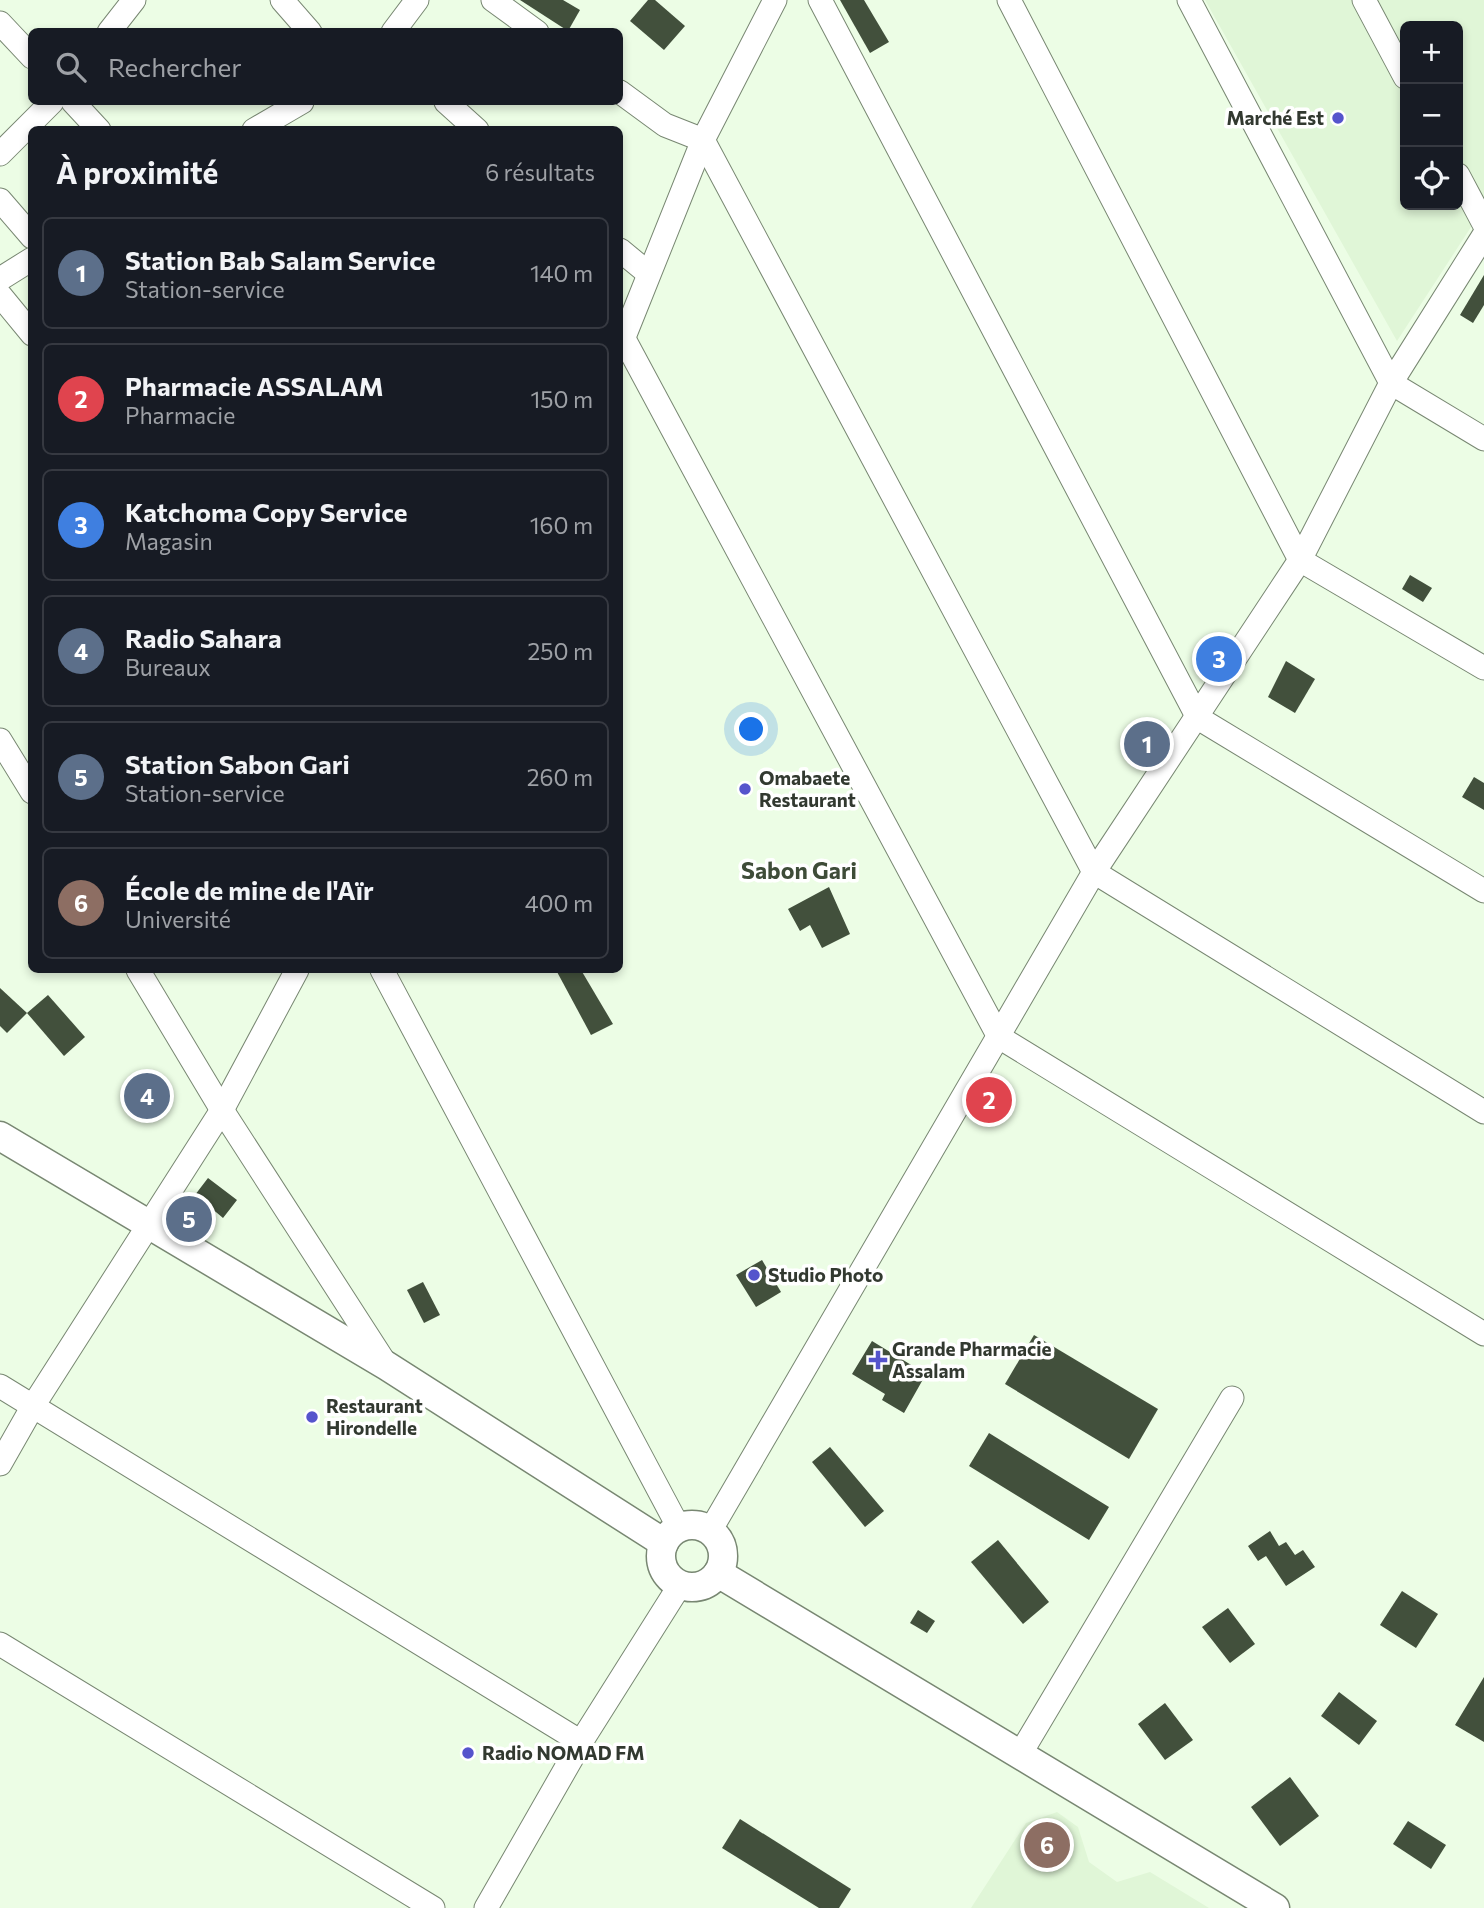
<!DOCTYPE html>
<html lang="fr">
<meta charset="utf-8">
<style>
:root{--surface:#171b24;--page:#20242c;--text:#f1f3f6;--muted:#9ea1a6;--line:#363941;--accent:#ababe3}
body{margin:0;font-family:Commissioner,sans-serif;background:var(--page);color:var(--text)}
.controls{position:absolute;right:21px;top:21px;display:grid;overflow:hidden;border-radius:10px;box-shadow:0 4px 10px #0003}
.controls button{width:63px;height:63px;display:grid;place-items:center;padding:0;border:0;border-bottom:2px solid var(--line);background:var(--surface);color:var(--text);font:35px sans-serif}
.you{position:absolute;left:752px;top:730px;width:24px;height:24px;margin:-18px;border:5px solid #fff;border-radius:50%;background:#1a73e8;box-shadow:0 0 0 10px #1a73e833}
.badge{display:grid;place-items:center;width:46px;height:46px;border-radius:50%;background:var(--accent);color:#fff;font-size:23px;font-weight:700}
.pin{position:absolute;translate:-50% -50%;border:4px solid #fff;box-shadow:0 2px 7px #0006}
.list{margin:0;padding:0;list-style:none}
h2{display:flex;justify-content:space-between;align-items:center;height:91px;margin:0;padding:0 28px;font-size:30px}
h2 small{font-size:23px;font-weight:400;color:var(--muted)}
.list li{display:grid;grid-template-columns:46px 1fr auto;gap:21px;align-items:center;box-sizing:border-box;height:112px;margin:0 14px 14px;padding:0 14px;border:2px solid var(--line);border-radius:10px}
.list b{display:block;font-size:26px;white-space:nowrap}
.list p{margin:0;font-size:23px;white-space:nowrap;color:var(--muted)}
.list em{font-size:23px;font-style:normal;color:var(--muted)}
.icon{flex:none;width:38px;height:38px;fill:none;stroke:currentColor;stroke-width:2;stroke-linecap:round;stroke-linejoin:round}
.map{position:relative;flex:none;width:1484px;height:1908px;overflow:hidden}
.search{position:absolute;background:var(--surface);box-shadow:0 4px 10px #0003;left:28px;top:28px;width:595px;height:77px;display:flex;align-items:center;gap:18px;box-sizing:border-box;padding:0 24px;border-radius:10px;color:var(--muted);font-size:26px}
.panel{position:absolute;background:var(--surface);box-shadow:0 4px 10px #0003;left:28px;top:126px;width:595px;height:847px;border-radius:10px}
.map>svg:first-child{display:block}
.built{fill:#e0f6d7;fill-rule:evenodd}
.building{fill:#42503c}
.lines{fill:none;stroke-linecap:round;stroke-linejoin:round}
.minor-casing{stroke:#788772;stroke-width:25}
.major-casing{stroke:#788772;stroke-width:31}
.minor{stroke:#fff;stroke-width:23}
.major{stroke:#fff;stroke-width:28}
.poi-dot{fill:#5554cc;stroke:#fff;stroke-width:2.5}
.labels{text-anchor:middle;stroke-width:7;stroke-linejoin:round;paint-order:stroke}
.poi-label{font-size:19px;font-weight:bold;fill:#323930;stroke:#fff;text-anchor:start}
.quarter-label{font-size:23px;font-weight:bold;fill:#3e4c38;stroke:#fff}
</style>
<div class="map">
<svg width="1484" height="1908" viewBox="0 0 1484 1908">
<rect width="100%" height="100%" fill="#ecfde5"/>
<g class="built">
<path d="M 1205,0 L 1484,0 L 1484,207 L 1397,341 ZM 1405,26 L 1458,26 L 1458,205 L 1405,205 Z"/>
<path d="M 1057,1812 L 1078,1827 L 1089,1862 L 1117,1882 L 1150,1872 L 1209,1908 L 971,1908 L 1026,1823 Z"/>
</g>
<g class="building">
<path d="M 520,0 L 563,0 L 580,10 L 568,31 Z"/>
<path d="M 648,0 L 655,0 L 685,26 L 664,50 L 630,21 Z"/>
<path d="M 840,0 L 864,0 L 889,42 L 870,53 Z"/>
<path d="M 1484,275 L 1484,305 L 1473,323 L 1460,315 Z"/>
<path d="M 1410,575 L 1432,588 L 1423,602 L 1402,589 Z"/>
<path d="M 1286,661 L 1315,679 L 1295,713 L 1268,697 Z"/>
<path d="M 1474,777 L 1484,783 L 1484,810 L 1462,797 Z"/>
<path d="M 829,887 L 850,934 L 822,948 L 810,925 L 800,931 L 788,909 Z"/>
<path d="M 556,970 L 581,970 L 613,1024 L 591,1035 Z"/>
<path d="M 0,988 L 27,1013 L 7,1033 L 0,1026 Z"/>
<path d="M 48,995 L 85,1037 L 64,1056 L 27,1013 Z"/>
<path d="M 146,1085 L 162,1102 L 149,1114 L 133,1097 Z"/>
<path d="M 208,1178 L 237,1200 L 223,1218 L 210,1207 L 192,1231 L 171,1216 L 179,1204 L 185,1208 Z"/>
<path d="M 762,1260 L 781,1292 L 756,1307 L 736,1275 Z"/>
<path d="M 423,1282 L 440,1315 L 424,1323 L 407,1290 Z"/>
<path d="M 1034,1335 L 1158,1409 L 1129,1459 L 1005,1384 Z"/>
<path d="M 872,1341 L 926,1374 L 904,1413 L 882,1400 L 885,1394 L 852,1374 Z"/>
<path d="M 989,1433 L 1109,1507 L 1089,1540 L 969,1466 Z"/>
<path d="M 830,1447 L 884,1511 L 865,1527 L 812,1462 Z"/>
<path d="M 1270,1531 L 1279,1546 L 1286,1542 L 1295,1555 L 1303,1550 L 1315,1567 L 1286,1586 L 1266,1556 L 1258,1561 L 1248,1546 Z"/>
<path d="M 998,1540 L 1049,1602 L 1023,1624 L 971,1562 Z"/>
<path d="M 1402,1591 L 1438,1614 L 1416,1648 L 1380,1625 Z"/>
<path d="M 1228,1608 L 1255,1644 L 1230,1663 L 1202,1627 Z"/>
<path d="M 918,1610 L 935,1621 L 927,1633 L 910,1623 Z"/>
<path d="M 1484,1677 L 1484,1742 L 1455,1725 Z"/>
<path d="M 1339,1692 L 1377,1721 L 1359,1745 L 1321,1716 Z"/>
<path d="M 1165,1703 L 1193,1740 L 1165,1760 L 1138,1724 Z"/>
<path d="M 1290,1777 L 1319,1816 L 1280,1846 L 1251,1807 Z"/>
<path d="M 740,1819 L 851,1889 L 839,1908 L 819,1908 L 722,1848 Z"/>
<path d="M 1408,1821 L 1446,1845 L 1431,1869 L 1393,1844 Z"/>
</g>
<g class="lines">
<g class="minor-casing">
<g id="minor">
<path d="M 282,0 L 310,32"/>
<path d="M 493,0 L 537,32"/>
<path d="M 820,0 L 1198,718 L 1484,891"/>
<path d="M 1009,0 L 1300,560 L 1484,668"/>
<path d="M 1189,0 L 1391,383 L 1484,439"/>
<path d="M 1364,0 L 1405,77"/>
<path d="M 0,23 L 32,57"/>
<path d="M 109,32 L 134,0"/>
<path d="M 393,32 L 417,0"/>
<path d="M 620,92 L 665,125 L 703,140 L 1094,872 L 1484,1112"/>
<path d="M 73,102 L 99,130"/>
<path d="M 446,102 L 477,130"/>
<path d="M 254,130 L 302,102"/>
<path d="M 0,154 L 52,102"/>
<path d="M 1458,175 L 1484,224"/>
<path d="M 0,200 L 32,237"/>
<path d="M 620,250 L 648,273"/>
<path d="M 0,279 L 32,259"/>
<path d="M 0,295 L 32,334"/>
<path d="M 624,339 L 999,1037 L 1484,1334"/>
<path d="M 620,347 L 703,140 L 775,0"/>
<path d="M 0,740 L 32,792"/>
<path d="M 138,970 L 222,1110 L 387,1366"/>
<path d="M 382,970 L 679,1528"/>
<path d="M 0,1386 L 581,1742"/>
<path d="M 0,1464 L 33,1406 L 222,1110 L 297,970"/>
<path d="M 710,1531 L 1094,872 L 1300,560 L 1391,383 L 1484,235"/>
<path d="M 0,1644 L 433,1908"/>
<path d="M 1019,1756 L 1232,1398"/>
<path d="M 486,1908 L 581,1742 L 680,1585"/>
</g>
</g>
<g class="major-casing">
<g id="major">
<path d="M 0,1136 L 387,1366 L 664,1543"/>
<circle cx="692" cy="1556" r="31"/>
<path d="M 718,1573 L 1275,1908"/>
</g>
</g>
<use href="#minor" class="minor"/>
<use href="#major" class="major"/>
</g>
<g class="poi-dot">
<circle cx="1338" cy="118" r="7"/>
<circle cx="745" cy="789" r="7"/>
<circle cx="754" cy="1275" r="7"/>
<path d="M874.5 1349.5h7v7h7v7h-7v7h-7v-7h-7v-7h7z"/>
<circle cx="312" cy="1417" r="7"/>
<circle cx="468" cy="1753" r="7"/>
</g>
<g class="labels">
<g class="poi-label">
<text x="1324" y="125" text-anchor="end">Marché Est</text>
<text x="759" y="785">Omabaete<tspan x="759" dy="22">Restaurant</tspan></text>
<text x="768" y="1282">Studio Photo</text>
<text x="892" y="1356">Grande Pharmacie<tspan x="892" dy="22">Assalam</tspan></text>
<text x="326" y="1413">Restaurant<tspan x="326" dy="22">Hirondelle</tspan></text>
<text x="482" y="1760">Radio NOMAD FM</text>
</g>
<g class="quarter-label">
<text x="799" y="879">Sabon Gari</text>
</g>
</g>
</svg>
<div class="controls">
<button>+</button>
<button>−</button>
<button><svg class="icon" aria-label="locate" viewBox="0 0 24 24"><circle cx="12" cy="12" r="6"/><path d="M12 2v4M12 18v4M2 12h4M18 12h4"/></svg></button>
</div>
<div class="you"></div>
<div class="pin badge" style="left:1147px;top:744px;background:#5c6f8a">1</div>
<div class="pin badge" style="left:989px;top:1100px;background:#e0444e">2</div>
<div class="pin badge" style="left:1219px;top:659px;background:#3f7fe0">3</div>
<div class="pin badge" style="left:147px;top:1096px;background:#5c6f8a">4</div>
<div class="pin badge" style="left:189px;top:1219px;background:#5c6f8a">5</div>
<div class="pin badge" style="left:1047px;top:1845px;background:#8d6e63">6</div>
<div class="search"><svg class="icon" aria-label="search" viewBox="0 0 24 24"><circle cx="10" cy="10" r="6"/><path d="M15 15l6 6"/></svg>Rechercher</div>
<section class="panel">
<h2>À proximité<small>6 résultats</small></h2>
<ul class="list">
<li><span class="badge" style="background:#5c6f8a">1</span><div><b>Station Bab Salam Service</b><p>Station-service</p></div><em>140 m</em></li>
<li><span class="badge" style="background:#e0444e">2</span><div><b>Pharmacie ASSALAM</b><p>Pharmacie</p></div><em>150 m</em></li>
<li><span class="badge" style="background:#3f7fe0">3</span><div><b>Katchoma Copy Service</b><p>Magasin</p></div><em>160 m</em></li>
<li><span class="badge" style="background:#5c6f8a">4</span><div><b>Radio Sahara</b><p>Bureaux</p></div><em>250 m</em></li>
<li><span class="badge" style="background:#5c6f8a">5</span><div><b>Station Sabon Gari</b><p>Station-service</p></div><em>260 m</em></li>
<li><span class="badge" style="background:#8d6e63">6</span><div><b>École de mine de l'Aïr</b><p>Université</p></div><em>400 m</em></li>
</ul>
</section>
</div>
